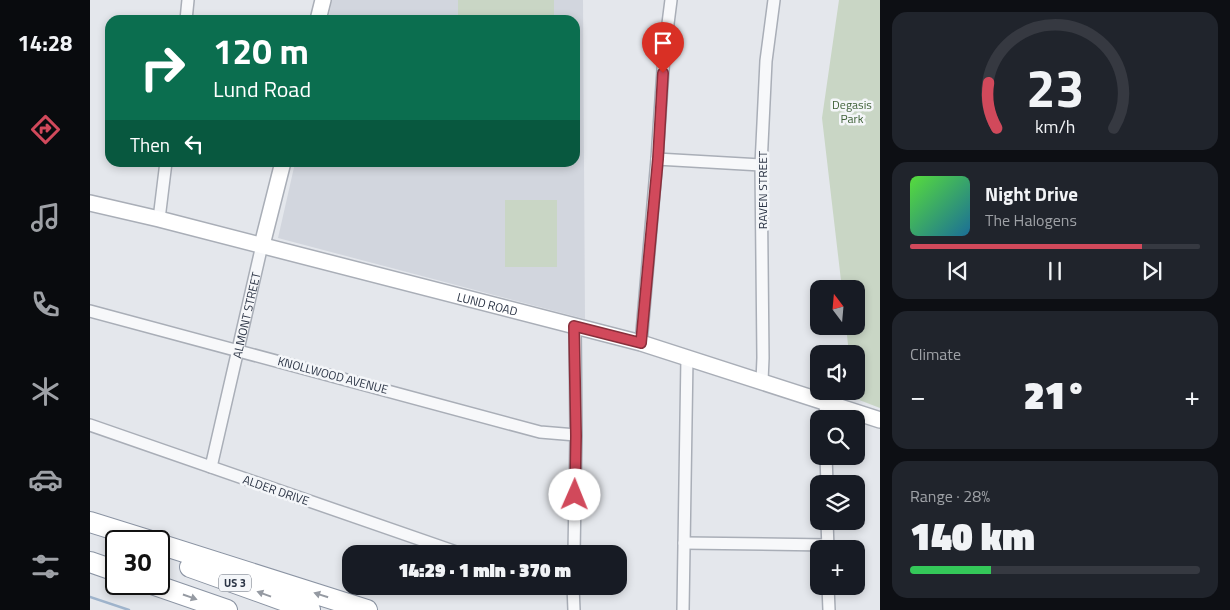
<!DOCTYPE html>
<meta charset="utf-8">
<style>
:root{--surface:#171b24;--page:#20242c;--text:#f1f3f6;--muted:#9ea1a6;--line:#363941;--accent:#d1495b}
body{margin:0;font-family:"Titillium Web",sans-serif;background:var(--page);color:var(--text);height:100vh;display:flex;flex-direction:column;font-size:19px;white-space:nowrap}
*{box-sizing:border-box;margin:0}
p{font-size:16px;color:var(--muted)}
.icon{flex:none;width:28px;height:28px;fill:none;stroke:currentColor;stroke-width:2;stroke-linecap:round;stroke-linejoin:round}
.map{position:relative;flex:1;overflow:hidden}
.details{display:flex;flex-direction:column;gap:12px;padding:12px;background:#0d0f14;width:350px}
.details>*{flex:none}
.banner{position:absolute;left:15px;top:15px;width:475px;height:152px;border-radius:15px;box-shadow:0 2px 8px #0003;background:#0b6e4f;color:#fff;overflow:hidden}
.needle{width:32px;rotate:344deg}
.controls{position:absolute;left:720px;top:280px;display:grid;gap:10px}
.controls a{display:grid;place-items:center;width:55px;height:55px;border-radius:10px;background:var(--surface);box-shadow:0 2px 8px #0003;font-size:25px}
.speed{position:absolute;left:15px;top:530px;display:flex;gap:10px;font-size:25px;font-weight:700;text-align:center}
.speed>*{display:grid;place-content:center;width:65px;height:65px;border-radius:50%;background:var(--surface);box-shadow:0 2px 8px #0003;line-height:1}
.speed .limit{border:2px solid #111;border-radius:8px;background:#fff;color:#111}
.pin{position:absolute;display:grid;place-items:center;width:42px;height:42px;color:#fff;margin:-51px -21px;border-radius:50% 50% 50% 0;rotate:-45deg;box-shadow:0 0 5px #0007}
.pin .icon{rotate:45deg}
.me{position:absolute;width:55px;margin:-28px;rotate:1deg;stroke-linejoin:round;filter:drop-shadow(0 0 4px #0008)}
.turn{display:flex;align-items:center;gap:18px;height:105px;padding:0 25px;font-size:22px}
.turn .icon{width:65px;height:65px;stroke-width:2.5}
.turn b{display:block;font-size:35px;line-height:42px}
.then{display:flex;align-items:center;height:48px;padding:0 25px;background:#0003;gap:10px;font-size:19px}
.big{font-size:38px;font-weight:800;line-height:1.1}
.details .tile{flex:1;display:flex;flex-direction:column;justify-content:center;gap:8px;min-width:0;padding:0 18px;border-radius:15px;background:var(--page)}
.details .dial{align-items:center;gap:0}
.dial svg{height:130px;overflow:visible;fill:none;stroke:var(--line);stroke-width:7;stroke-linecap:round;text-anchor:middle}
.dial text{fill:var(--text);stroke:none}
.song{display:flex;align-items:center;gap:15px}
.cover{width:60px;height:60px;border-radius:8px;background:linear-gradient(135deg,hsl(110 70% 55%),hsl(200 70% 35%))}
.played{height:5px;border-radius:2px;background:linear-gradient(90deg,var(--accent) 80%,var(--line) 80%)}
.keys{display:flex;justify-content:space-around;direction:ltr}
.heat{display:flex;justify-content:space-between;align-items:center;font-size:28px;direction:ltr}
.charge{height:8px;border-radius:4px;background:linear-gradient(90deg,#34c759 28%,var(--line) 0)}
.trip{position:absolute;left:252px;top:545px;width:285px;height:50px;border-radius:15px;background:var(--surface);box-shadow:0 2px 8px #0003;font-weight:800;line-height:50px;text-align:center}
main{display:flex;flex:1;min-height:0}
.tab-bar{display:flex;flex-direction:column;width:90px;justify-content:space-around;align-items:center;background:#090b0e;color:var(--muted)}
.tab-bar .icon{width:35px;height:35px}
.tab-bar .selected{color:var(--accent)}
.tab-bar b{font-size:22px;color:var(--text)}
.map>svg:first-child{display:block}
.built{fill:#d2d6de}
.green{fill:#c9d6c5}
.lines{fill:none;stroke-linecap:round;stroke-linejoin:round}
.stream{stroke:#9fb4cc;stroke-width:2.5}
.street-casing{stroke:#a9aeb7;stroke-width:14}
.secondary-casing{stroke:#a9aeb7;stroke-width:18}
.highway-casing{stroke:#8b94a3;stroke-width:22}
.street{stroke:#f7f8fa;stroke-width:11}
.secondary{stroke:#fff;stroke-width:15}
.highway{stroke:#fff;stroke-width:20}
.oneway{fill:#959aa2}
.route-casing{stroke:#882f3b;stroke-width:12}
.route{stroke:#d1495b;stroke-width:9}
.labels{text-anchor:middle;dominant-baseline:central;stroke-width:5;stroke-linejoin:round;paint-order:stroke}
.shield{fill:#f4f6f9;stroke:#676e7b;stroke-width:1}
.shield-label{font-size:11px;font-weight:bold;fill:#2b3445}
.park-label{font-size:12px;fill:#3f6138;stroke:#f4f6f9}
.street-label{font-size:12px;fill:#2b3445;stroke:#f4f6f9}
</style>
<main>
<nav class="tab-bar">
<b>14:28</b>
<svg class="icon selected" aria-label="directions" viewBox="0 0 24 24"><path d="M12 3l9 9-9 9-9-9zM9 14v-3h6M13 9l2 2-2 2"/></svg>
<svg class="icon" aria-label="music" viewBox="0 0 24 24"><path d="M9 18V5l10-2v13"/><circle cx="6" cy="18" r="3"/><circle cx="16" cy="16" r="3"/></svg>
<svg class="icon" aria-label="phone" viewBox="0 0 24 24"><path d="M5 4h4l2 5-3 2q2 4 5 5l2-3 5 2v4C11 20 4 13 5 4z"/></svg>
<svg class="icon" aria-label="climate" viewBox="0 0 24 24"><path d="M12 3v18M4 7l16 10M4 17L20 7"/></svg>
<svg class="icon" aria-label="car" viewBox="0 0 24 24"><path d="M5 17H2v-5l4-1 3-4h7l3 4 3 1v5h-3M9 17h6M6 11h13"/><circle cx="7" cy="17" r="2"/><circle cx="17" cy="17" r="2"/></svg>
<svg class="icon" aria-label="filters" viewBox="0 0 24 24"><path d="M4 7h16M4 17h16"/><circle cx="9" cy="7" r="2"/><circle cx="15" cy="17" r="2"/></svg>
</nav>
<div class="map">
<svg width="790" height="610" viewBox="0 0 790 610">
<rect width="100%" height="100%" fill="#e4e7ec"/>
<path class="built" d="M242,0h251l2,319 -307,-81 17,-75 280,-1v-142h-247z"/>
<path class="green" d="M368,0h96v20h-96z
M749,0h41v408l-26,-10 -1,-7h3v-37h-7l-3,-28h10v-37h-14l-20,-171z
M415,200h52v67h-52z"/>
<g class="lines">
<path class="stream" d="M0,597l39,13"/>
<defs>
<g id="street">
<path d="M96,20l2,-20"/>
<path d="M567,159l104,6"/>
<path d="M69,219l7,-57"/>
<path d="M0,311l450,121 36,3"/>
<path d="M551,343l16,-184 7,-104 7,-55"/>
<path d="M672,381l1,-23 -2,-193 5,-104 8,-61"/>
<path d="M735,403l1,16"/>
<path d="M0,425l372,129"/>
<path d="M736,456l1,28"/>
<path id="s1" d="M121,467l51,-222"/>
<path d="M737,521l1,28"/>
<path d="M594,543l144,2"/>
<path d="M484,554l2,-119 -1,-109"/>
<path d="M483,586l1,24"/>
<path d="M738,586l1,24"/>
<path d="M593,610l4,-253"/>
</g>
<g id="secondary">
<path d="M228,20l5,-20"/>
<path id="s2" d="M0,203l69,16 482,124 239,77"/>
<path d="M172,245l21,-83"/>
</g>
<path id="highway" d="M0,522l61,19
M69,544l208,66
M0,562l26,9
M100,567l120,43
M62,584l75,26"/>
</defs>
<use href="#street" class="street-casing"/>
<use href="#secondary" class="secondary-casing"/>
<use href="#highway" class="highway-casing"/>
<use href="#street" class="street"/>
<use href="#secondary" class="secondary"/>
<use href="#highway" class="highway"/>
</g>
<defs><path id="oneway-solid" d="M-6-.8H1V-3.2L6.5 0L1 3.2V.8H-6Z" transform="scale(1.25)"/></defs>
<g class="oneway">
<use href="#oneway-solid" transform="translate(174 594) rotate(-160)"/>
<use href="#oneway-solid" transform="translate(231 595) rotate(-162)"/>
<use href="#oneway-solid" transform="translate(100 597) rotate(19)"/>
</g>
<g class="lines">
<defs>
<path id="route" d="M485,495l1,-59 -2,-110 67,17 17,-184 5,-86"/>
</defs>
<use href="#route" class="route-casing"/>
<use href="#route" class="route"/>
</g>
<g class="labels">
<rect class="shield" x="129" y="574.5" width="32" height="17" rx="4"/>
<g class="shield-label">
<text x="145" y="583">US 3</text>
</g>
<g class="park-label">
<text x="762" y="104">Degasis<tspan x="762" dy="14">Park</tspan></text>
</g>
<g class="street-label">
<text transform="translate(672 190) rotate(-90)">RAVEN STREET</text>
<text stroke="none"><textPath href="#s2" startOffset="410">LUND ROAD</textPath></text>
<text stroke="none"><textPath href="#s1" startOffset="156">ALMONT STREET</textPath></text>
<text transform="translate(243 375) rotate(15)">KNOLLWOOD AVENUE</text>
<text transform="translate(186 490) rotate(19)">ALDER DRIVE</text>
</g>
</g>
</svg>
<div class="controls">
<a><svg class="needle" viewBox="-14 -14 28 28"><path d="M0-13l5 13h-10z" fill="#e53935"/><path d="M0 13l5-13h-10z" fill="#9ea1a6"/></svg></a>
<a><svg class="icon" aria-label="sound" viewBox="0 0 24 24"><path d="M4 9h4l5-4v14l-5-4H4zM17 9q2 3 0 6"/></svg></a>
<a><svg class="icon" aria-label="search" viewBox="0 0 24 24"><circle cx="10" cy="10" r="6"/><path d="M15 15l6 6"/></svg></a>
<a><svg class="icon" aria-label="layers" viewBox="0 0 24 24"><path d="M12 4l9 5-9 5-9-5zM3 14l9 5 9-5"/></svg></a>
<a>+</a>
</div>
<div class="speed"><div class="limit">30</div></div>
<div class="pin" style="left:573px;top:73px;background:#d93025"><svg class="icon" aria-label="arrive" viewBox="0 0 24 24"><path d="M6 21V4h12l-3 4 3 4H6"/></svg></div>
<svg class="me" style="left:485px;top:495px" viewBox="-20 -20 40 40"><circle r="19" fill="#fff"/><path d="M0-13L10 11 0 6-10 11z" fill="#d1495b"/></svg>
<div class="trip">14:29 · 1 min · 370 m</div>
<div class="banner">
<div class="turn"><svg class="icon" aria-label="right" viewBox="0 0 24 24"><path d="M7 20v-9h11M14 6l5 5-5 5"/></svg><div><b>120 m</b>Lund Road</div></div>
<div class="then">Then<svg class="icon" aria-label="left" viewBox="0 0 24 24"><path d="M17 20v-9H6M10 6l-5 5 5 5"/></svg></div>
</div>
</div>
<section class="details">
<div class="tile dial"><svg viewBox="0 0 100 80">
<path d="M14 69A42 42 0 1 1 86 69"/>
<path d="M14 69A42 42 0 0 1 9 41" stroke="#d1495b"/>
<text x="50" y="56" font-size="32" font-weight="700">23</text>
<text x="50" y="72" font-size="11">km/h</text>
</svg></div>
<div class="tile">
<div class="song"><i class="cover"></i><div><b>Night Drive</b><p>The Halogens</p></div></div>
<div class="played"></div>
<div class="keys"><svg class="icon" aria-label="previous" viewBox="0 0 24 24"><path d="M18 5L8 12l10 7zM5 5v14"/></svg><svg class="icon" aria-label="pause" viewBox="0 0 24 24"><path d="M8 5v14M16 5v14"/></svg><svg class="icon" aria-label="next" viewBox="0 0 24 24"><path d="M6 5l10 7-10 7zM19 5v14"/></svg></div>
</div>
<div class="tile"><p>Climate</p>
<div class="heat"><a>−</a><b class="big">21°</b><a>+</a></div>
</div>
<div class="tile"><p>Range · 28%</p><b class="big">140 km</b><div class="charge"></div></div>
</section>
</main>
